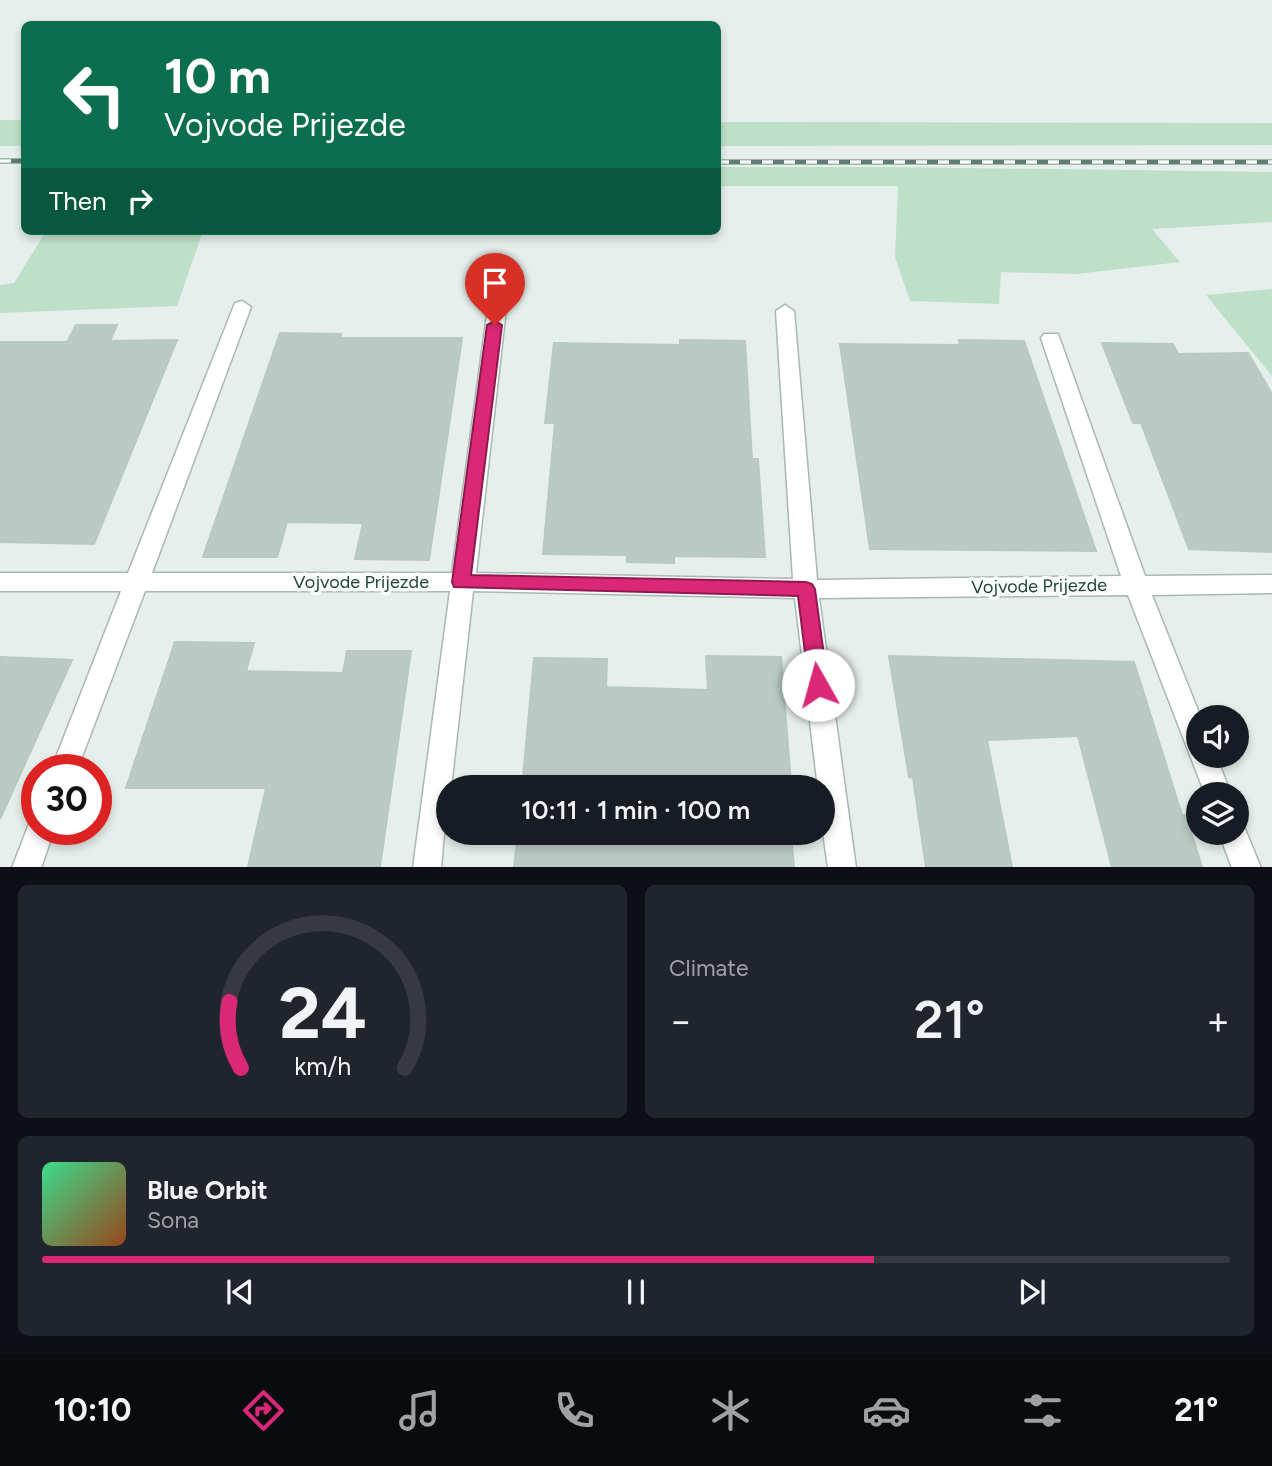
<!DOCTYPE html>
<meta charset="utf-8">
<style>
:root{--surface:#171b24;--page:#20242c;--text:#f1f3f6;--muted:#9ea1a6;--line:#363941;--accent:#db2777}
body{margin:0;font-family:Figtree,sans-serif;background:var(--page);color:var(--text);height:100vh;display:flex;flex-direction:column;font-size:26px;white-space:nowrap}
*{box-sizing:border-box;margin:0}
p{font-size:23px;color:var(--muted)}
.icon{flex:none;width:38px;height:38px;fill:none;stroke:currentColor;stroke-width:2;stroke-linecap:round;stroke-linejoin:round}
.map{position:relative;height:867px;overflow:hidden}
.details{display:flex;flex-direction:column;gap:18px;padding:18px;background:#0d0f14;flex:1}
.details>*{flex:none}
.guide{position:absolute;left:21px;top:21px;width:700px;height:214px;border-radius:10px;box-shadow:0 4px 10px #0003;background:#0b6e4f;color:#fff;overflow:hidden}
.controls{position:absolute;left:1186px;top:705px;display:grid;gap:14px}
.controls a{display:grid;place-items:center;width:63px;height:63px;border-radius:50%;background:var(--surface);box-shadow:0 4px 10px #0003;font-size:35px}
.speed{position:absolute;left:21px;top:754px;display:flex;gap:14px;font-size:35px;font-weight:700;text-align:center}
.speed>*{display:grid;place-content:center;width:91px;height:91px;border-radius:50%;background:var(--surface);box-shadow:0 4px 10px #0003;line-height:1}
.speed .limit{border:10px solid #d22;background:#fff;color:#111}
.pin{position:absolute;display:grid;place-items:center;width:60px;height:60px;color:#fff;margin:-72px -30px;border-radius:50% 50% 50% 0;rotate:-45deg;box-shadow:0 0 7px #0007}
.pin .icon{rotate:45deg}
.me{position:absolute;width:77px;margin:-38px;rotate:353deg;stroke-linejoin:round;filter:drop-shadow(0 0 5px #0008)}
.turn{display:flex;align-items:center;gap:24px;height:147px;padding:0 28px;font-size:32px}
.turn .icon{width:91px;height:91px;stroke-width:2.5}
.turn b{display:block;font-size:49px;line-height:60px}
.then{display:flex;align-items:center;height:66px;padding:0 28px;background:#0003;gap:14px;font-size:26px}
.big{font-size:52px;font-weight:600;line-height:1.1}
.details .card{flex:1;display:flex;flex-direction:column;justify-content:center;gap:10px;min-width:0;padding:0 24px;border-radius:10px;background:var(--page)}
.details .dial{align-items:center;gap:0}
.dial svg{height:182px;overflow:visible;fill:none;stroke:var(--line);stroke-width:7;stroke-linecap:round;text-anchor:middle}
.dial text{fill:var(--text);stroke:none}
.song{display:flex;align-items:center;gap:21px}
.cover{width:84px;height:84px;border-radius:10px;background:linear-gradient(135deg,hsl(150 70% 55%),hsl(20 70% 35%))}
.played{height:7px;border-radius:4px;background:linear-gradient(90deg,var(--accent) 70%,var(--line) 70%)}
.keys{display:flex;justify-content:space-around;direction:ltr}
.heat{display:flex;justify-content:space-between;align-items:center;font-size:38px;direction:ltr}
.details .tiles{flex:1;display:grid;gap:18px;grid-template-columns:1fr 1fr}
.card:last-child{grid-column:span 2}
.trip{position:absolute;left:436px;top:775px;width:399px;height:70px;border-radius:35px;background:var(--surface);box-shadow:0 4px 10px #0003;font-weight:600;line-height:70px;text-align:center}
.tab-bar{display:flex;height:112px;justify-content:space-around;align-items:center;background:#090b0e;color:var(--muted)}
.tab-bar .icon{width:49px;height:49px}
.tab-bar .selected{color:var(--accent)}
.tab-bar b{font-size:32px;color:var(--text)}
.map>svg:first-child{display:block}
.green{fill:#bfe0c8}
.building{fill:#bbcac4;stroke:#b8c9c2;stroke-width:2}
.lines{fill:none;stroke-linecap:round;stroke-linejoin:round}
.street-casing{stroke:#a8b8b2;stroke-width:3}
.street{fill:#fff;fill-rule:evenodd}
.rail-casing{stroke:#5f7d75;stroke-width:5}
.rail{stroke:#f7fbf9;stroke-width:3.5;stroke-dasharray:11;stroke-linecap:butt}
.route{fill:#db2777;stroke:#8e194d;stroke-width:2}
.labels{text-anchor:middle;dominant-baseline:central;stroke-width:7;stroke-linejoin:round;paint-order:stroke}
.street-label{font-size:18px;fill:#24423a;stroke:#f7fbf9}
</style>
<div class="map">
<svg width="1272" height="868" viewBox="0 0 1272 868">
<rect width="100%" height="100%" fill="#e6efeb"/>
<path class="green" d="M0,120h24v26h-24z
M718,122l554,1v22l-554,1z
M718,167h176l378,5v50l-120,7 28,33 -103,12 -76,-2 -2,32 -89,-3 -15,-44 3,-71h-180z
M46,231h157l-26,75 -177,7v-28l14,-2z
M1272,289v87l-66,-81z"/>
<path class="building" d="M76,325h41l-7,16 67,-1 -83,204 -94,-2v-200h67z
M280,333l61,1 -1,4h122l-33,222 -74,-1 8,-36 -76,-1 -10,35h-74z
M680,340l65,1 7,118h6l7,98 -91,-1v7l-47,-1v-7l-84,-1 12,-131h-10l9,-80 126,2z
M959,340l65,1 72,210 -226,-2 -30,-205 120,1z
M1102,343l71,1 5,10 70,-1 24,41v158l-83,-3 -48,-126h-8z
M175,642l79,1 -8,28 97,2 4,-22h64l-31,216h-132l18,-79h-140z
M706,656l75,1 10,127h-4l1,4h-266l12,-130 73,1 -1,28 102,3z
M889,656l245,6 48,153h4l16,52h-90l-34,-131 -91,4 25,127h-86l-13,-89 -4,-1z
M0,657l72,3 -72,159z
M518,833h273l3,34h-280z"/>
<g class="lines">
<defs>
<path id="street" d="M498,294l9,6 -31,273 317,6 -17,-268 9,-6 9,6 23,269 304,-4 -80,-238 3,-4h14l87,242 127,-1v18l-120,2 49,123 -2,38h17l15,38h-26l-77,-199 -309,3 37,270h-28l-6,-43v-37h-4l-23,-190 -322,-7 -22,197h-3l-7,80h-28l37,-277h-305l-68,179h-26l70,-179h-121v-18h128l107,-270 7,-2 9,6 -99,266h300l37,-273z
M37,818v12h17l-13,38h-29l18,-47z
M1237,822l6,2 18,44h-29l-13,-35h18z"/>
</defs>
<use href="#street" class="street-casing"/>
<use href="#street" class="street"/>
<defs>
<path id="rail" d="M0,161h24
M718,162h554"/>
</defs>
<use href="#rail" class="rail-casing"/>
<use href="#rail" class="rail"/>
</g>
<path class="route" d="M495,321l7,4 -31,250 335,7 6,2 3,5 13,96 -3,5 -7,3 -7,-3 -2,-5 -11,-89 -344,-9 -2,-5 35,-257z"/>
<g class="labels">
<g class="street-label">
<text x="361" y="582">Vojvode Prijezde</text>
<text transform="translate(1039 586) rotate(-1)">Vojvode Prijezde</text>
</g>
</g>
</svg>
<div class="controls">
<a><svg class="icon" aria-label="sound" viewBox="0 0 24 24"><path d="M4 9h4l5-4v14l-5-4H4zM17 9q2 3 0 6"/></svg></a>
<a><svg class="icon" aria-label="layers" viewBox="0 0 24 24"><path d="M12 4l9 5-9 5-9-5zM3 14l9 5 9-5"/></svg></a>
</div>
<div class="speed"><div class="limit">30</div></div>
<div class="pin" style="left:495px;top:325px;background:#d93025"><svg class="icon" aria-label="arrive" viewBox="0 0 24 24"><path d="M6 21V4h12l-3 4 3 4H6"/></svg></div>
<svg class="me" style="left:818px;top:685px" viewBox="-20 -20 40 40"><circle r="19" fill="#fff"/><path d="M0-13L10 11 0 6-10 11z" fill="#db2777"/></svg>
<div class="trip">10:11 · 1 min · 100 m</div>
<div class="guide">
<div class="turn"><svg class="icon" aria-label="left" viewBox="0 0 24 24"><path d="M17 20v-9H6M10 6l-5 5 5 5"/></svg><div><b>10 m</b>Vojvode Prijezde</div></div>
<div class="then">Then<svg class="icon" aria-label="right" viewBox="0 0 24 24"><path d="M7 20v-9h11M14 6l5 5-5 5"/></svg></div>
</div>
</div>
<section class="details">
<div class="tiles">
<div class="card dial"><svg viewBox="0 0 100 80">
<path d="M14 69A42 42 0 1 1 86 69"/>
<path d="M14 69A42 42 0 0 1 9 40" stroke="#db2777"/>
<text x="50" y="56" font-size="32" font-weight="700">24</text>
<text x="50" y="72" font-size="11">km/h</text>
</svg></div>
<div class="card"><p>Climate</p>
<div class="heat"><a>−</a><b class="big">21°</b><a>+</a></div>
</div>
<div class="card">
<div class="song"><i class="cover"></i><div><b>Blue Orbit</b><p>Sona</p></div></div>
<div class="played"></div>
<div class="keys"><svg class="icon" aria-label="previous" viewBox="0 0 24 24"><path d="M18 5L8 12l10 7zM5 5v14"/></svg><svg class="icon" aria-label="pause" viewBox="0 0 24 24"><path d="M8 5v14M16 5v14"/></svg><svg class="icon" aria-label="next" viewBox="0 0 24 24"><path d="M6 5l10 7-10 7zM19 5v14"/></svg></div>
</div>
</div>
</section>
<nav class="tab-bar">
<b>10:10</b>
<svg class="icon selected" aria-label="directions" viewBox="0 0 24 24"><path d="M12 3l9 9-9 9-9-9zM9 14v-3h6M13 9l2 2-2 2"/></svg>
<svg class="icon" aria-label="music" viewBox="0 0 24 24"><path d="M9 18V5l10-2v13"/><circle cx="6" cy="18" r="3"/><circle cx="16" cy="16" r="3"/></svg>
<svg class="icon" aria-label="phone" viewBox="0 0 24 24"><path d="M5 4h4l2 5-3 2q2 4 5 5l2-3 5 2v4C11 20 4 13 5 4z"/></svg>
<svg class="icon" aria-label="climate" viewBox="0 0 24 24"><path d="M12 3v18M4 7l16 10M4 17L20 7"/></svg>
<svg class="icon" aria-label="car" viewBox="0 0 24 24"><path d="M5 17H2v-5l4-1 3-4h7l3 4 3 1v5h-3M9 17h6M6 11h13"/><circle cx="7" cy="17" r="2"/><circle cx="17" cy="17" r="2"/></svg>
<svg class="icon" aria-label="filters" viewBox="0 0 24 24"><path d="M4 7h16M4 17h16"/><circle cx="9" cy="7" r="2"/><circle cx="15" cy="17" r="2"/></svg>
<b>21°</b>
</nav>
